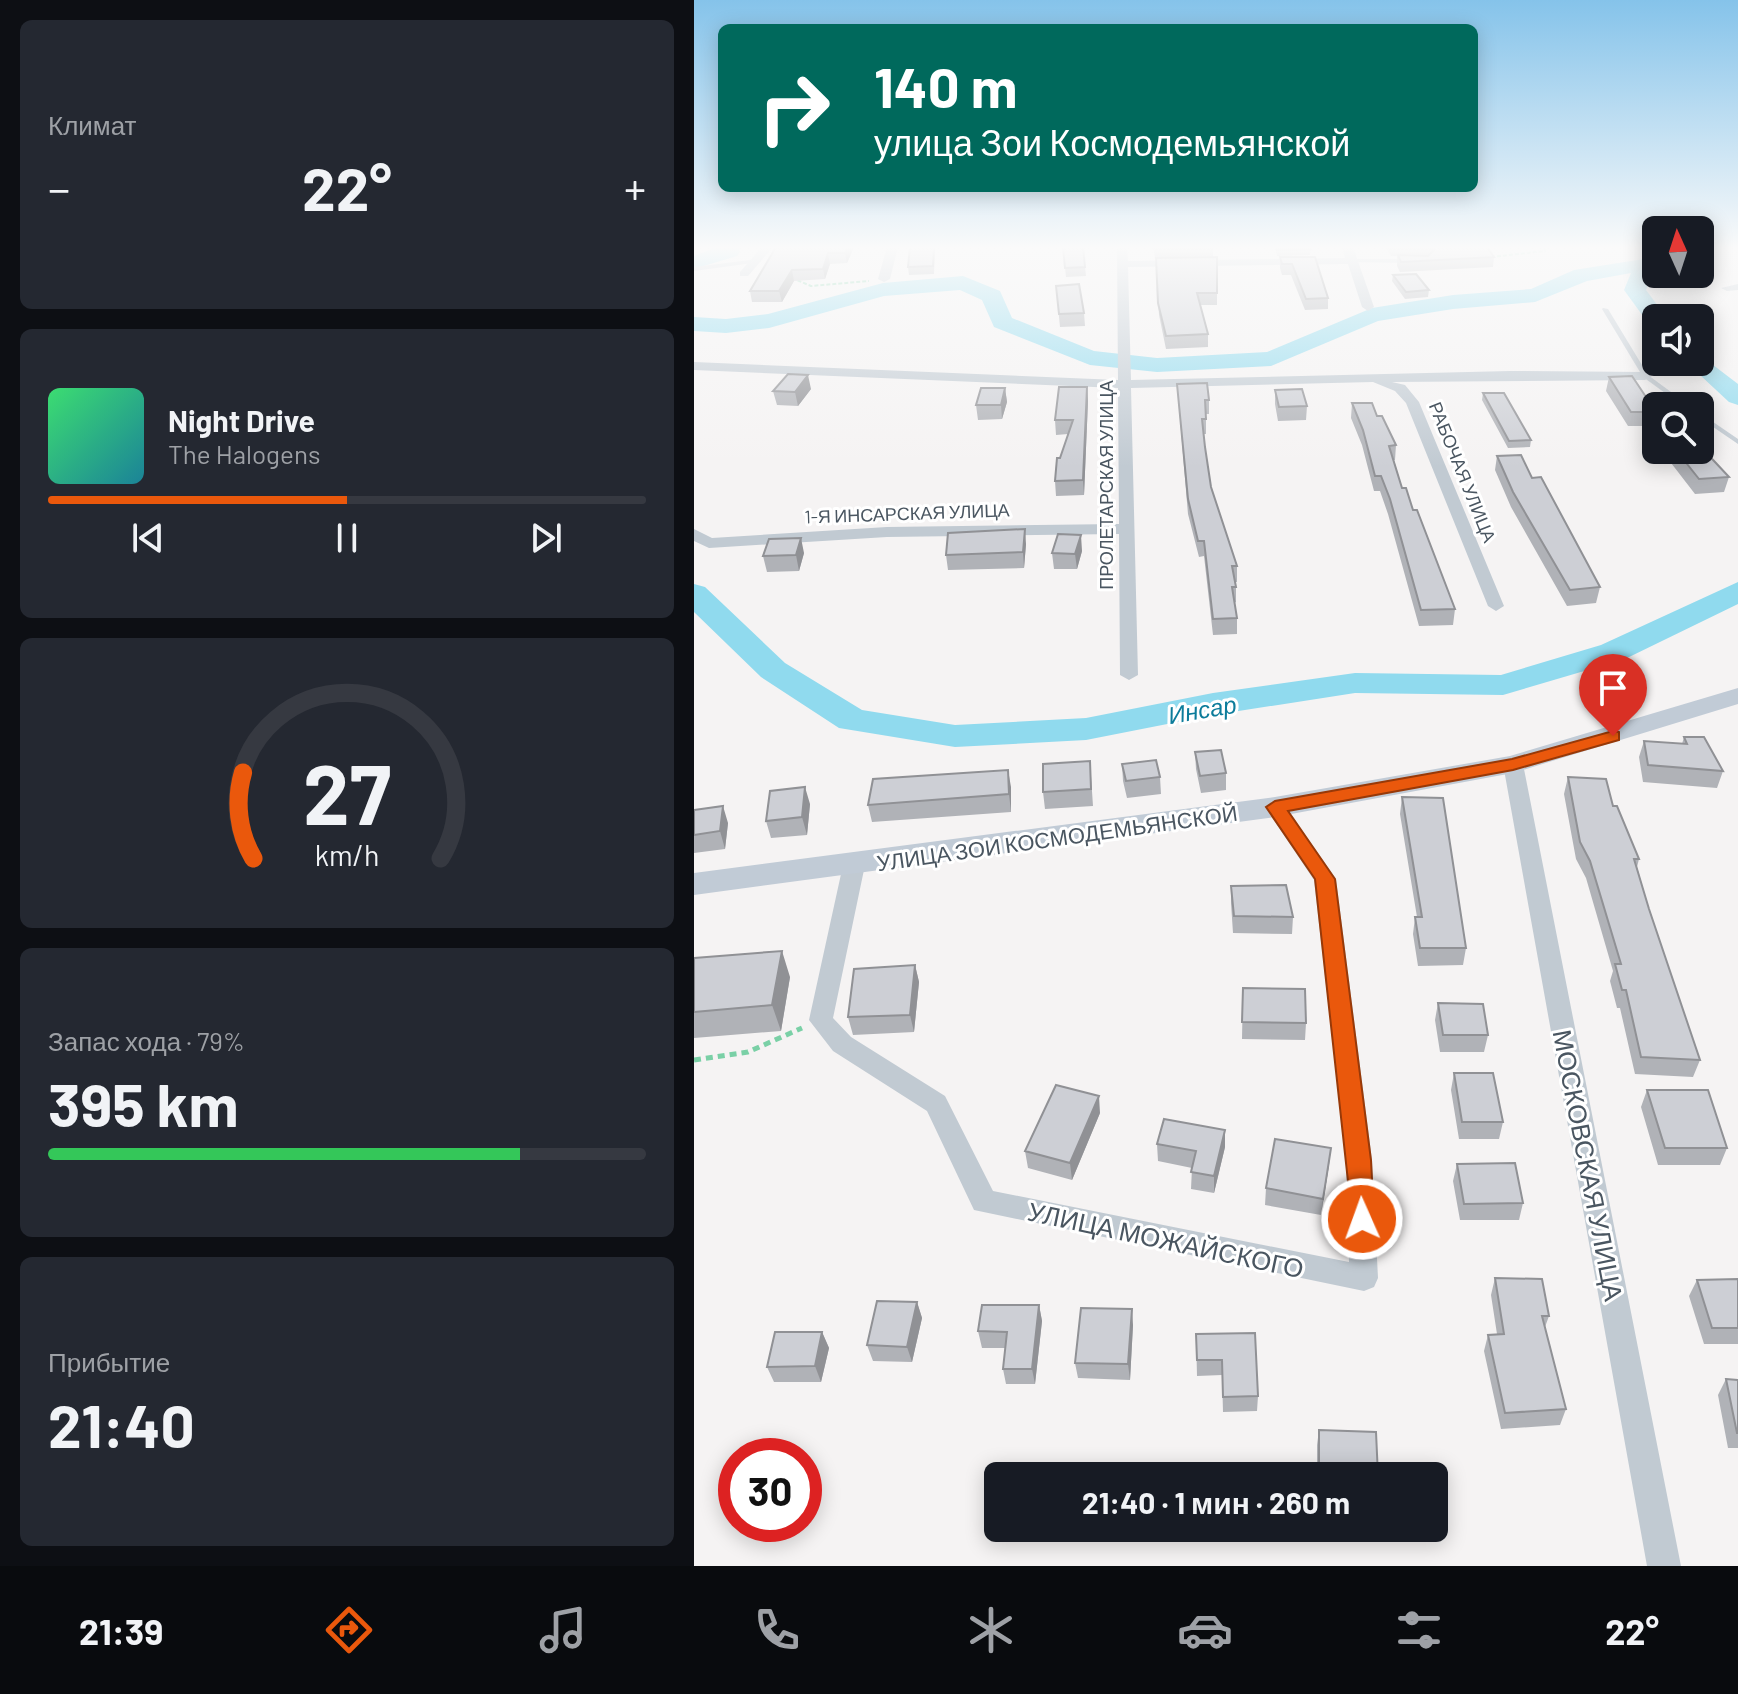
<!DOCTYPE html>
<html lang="ru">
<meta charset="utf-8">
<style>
:root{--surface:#171b24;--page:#242831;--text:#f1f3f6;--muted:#9ea1a6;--line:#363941;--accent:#ea580c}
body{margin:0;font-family:Barlow,sans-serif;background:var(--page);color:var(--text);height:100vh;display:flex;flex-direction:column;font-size:30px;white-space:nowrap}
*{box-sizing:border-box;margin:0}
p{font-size:26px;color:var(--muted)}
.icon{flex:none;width:44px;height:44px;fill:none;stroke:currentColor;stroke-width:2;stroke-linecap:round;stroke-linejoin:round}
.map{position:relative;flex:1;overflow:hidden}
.sheet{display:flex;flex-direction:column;gap:20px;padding:20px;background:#0d0f14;width:694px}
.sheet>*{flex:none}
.guide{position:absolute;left:24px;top:24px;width:760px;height:168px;border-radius:12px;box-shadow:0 4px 20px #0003;background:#00695c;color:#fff;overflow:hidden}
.needle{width:52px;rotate:357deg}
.tools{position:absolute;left:948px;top:216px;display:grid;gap:16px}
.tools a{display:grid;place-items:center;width:72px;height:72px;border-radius:12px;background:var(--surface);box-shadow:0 4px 20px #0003;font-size:40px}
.speed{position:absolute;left:24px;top:1438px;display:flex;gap:16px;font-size:40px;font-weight:700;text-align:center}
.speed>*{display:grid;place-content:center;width:104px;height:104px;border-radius:50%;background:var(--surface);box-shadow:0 4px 20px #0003;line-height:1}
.speed .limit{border:12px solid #d22;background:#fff;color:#111}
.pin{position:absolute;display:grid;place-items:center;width:68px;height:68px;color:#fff;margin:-82px -34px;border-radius:50% 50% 50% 0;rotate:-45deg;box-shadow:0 0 8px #0007}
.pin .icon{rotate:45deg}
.me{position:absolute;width:88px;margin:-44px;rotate:358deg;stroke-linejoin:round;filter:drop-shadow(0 0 6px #0008)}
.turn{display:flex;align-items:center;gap:28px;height:168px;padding:0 24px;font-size:36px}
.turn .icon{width:104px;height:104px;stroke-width:2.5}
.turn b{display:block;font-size:56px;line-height:68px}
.big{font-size:60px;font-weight:700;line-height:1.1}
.sheet .widget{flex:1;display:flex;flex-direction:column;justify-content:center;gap:12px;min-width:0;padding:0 28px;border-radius:12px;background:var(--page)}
.sheet .dial{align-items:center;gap:0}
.dial svg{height:208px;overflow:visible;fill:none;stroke:var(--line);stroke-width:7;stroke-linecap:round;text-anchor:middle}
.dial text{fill:var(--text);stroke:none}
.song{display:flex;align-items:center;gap:24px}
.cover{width:96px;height:96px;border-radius:12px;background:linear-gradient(135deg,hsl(140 70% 55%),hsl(190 70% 35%))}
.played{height:8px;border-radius:4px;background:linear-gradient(90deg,var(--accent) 50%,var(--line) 50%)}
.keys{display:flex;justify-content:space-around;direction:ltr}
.heat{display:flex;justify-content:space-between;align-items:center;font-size:44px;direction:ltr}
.charge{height:12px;border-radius:6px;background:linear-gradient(90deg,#34c759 79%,var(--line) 0)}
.trip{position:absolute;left:290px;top:1462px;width:464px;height:80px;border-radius:12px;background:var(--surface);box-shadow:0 4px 20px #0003;font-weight:700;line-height:80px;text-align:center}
.tabs{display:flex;height:128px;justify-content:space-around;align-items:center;background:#090b0e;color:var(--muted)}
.tabs .icon{width:56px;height:56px}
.tabs .active{color:var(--accent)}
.tabs b{font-size:36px;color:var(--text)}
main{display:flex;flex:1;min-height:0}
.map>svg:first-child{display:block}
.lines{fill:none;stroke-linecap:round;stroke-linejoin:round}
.river{fill:#90daee;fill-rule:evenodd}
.path-far1{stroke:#7ad0a6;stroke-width:2;stroke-dasharray:4 2;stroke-linecap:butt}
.path{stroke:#7ad0a6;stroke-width:5;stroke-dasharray:7 5;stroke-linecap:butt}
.lane{fill:#c1cad2;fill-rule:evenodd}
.street{fill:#c1cad2;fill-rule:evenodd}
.secondary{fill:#c1cbd6;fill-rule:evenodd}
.wall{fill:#b0b2b7}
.shaded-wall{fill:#909195}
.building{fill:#cdcfd5;stroke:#909195;stroke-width:2}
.route{fill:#ea580c;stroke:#983908;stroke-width:2}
.labels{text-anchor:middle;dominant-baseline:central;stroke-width:6;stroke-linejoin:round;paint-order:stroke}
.far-street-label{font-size:18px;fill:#4a5661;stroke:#fff}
.street-label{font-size:22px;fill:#4a5661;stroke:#fff}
.water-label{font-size:24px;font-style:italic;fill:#0c7c9b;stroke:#fff}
.near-street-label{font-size:26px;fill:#4a5661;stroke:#fff}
</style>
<main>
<section class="sheet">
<div class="widget"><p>Климат</p>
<div class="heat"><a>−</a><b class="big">22°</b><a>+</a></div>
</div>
<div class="widget">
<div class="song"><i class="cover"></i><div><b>Night Drive</b><p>The Halogens</p></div></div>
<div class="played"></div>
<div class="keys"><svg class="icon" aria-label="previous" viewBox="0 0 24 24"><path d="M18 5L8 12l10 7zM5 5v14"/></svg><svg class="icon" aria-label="pause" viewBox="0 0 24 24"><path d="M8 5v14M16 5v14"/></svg><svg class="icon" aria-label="next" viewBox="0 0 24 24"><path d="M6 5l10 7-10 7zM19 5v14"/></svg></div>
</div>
<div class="widget dial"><svg viewBox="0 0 100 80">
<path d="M14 69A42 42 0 1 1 86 69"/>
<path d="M14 69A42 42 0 0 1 10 36" stroke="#ea580c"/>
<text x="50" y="56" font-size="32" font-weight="700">27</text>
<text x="50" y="72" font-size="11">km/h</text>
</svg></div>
<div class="widget"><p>Запас хода · 79%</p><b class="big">395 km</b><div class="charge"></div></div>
<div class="widget"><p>Прибытие</p><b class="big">21:40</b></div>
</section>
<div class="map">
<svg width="1044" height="1566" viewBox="0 0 1044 1566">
<rect width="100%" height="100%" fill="#f5f3f3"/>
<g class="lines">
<path class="river" d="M23,247h21l2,5 -3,4 -43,13v-13z
M1006,247h18l-18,9z
M962,257v12l-10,21 21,28h-11v7l-8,-2 -24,-33 7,-17 -44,8 -52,21 -82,7 -75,12 -107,45 -114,6 -67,-7 -96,-38 -12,-27 -22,-10 -76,6 -115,32 -43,5 -32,-2v-14l32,2 42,-5 115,-31 80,-7 37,15 12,27 82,33 63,7 110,-6 105,-44 81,-13 78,-6 43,-19z
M1006,355l38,29v21l-9,-3 -43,-40h14z
M1044,582v22l-113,55 -122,36 -148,-2 -142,22 -127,25 -131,7 -116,-19 -78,-51 -67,-65v-28l11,3 80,76 77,47 93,15 131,-7 127,-25 142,-20 146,2 100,-30z"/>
<path class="path-far1" d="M797,257l54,-6 -1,-4
M98,278l19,8 58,-5"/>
<path class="path" d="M0,1060l54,-8 54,-24"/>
<path class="lane" d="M64,259l3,2 -1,1 -66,9v-4z
M658,259h57l3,2 -3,2 -59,-1 -1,-1z
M909,308l5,1 40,66 42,31h-7l-40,-29 -41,-68z
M1006,413l38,26v5l-38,-26z"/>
<path class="street" d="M68,247h11l-25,29h-8v-4z
M193,247h11l-8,32 -6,3 -6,-3z
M423,247h10l1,14 217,-3 -3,-11h11l21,60 -6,4 -6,-4 -14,-43 -220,3 3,113 379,-9 135,1 7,4 -7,4 -253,2 13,3 14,17 85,204 -8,5 -8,-5 -82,-203 -11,-12 -22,-9 -242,6 7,287 -9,5 -9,-5 -1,-141 -232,3 -178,11 -15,-7v-12l18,9 175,-11 232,-3 -1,-136 -424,-18v-8l424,18z
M1044,284v6l-11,1 -6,-3z
M819,758l10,6 158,802h-34l-144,-802z
M581,800l7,2 54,77 36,281 6,118 -4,9 -10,4 -390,-81 -47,-99 -94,-60 -24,-31 34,-155 3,-5h16l3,5 -32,153 18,19 94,59 48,95 356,71 -3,-102 -32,-280 -49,-73z"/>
<path class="secondary" d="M1044,688v16l-225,69 -238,44 -581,78v-22l581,-76 235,-41z"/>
</g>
<path class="wall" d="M82,247h78l-7,16 -17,1 -5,15 -31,2 -12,21h-30l-2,-11z
M241,247l-1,27 -25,1 -1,-8z
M369,247h20l3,29 -20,1z
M459,247h60v10l-58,1z
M581,247h33l2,2v6l-33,1z
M692,247h101l7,10 -1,10 -93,5 -3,-6v-10h-6z
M523,257v48h-17l8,29v13l-42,2 -7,-34 -3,-57z
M586,257h35l13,41v11l-23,1 -14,-35h-9l-2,-7z
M699,275l36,15 -1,7 -23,2 -13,-18z
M362,286l28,27 1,13 -25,1z
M915,377l47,35 -4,14h-24l-22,-35z
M483,384l32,16v14h-3v20h-2l1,13 6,40 26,79v16h-1v20l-2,1 3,15v16l-24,1 -9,-79 -5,1 -11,-43z
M393,387l1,14 -4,94 -28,1 -1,-15 5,-23 8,-24 -12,1 -1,-15z
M311,388l2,14 -5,17 -24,1 -2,-15z
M117,389l-13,17 -21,-1 -4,-14z
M581,390l32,16 -1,14 -28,1 -3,-17z
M789,393l48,47 -1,7 -22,1 -26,-48z
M658,403l25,13 19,29 -1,15h-1l8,28 53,121 -2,16 -34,1 -31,-112 -8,-23h-6l-12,-46 -11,-27z
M976,450h30l29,27 -5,15 -29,2 -27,-35z
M803,456l35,22 68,109 -4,16 -29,3 -56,-99 -16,-37z
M332,544l-2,24 -76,2 -2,-15z
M388,551l-5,18h-23l-2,-16z
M110,553l-5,18 -32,1 -4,-16z
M990,737l39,34 -6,17 -74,-6 -4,-25 5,-16 38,3z
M501,752l31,21v17l-25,3 -5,-24z
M396,761l3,45 -48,3 -2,-17z
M428,764l38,13 1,17 -34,4 -4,-17z
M874,777l45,29 26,53 -2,8 12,42 51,151 -7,17 -58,-3 -15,-66h-3l-7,-27 3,-10 -27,-93 -10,-19 -12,-65z
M317,787v25l-139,10 -4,-17z
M708,797l64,151 -3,17 -45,1 -5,-32 2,-17h2l-17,-103z
M116,804l-3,31 -36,3 -5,-17z
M0,810l34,13 -3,26 -31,4z
M537,886l62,31 -1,17 -59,-1 -2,-30z
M0,958l96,19 -9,54 -87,7z
M221,965l4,17 -5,50 -61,3 -5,-18z
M549,988l63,35 -1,17 -63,-1z
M744,1003l50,32 -4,17h-44l-5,-32z
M760,1073l49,49 -4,17h-40l-8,-49z
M953,1090l80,58 -7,17h-62l-17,-58z
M406,1113l-28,67 -44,-12 -3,-17z
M463,1144l68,3 -11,46 -23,-4 1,-21 -34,-7z
M763,1164l66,39 -4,17h-59l-7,-39z
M635,1165l-8,50 -56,-10 1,-17z
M801,1278l54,38 -4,11 21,82 -6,16 -59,4 -17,-78 4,-16 9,-1 -6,-39z
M1044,1279v65h-34l-15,-48 8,-16z
M223,1302l5,16 -10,44 -39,-1 -6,-16z
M345,1305l3,16 -7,63h-29l-3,-15 2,-21h-23l-4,-17z
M439,1325l-3,55 -52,-2 -3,-15z
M128,1332l7,16 -8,34h-47l-7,-15z
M502,1334l62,62 -1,15 -34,1 -1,-37 -25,1z
M1032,1379l12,1v68h-10l-10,-53z
M625,1430l59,46h-61v-31z"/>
<path class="shaded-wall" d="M154,247h6l-7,16 -2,-10z
M134,253l2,11 -5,15 -2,-10z
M98,270l2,11 -12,21 -3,-11z
M114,375l3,14 -13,17 -3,-14z
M393,387l1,14 -4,94 -1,-15z
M311,388l2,14 -5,17 -1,-14z
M331,529l1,15 -2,24 -1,-16z
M387,535l1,16 -5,18 -2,-15z
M107,538l3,15 -5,18 -3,-16z
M314,770l3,17v25l-2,-18z
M111,787l5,17 -3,31 -5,-18z
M29,806l5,17 -3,26 -5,-18z
M88,951l8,26 -9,54 -9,-26z
M221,965l4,17 -5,50 -4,-17z
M405,1096l1,17 -28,67 -2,-17z
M531,1130v17l-11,46v-17z
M637,1148l-2,17 -8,50 2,-16z
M223,1302l5,16 -10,44 -5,-15z
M345,1305l3,16 -7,63 -3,-15z
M438,1309l1,16 -3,55 -2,-16z
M128,1332l7,16 -8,34 -6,-16z"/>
<path class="building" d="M82,247h72l-3,6h-17l-5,16 -31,1 -13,21h-29z
M216,247h24l-1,19 -25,1z
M369,247h20l2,20 -20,1z
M583,247h31l2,2 -33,1z
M736,247h57l7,10 -93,5 -3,-7 30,1 6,-6z
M523,257v36h-20l11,41 -42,2 -8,-33 -2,-45z
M586,257h35l13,41 -22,1 -14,-35h-10z
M722,274l13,16 -23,2 -13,-17z
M385,284l5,29 -25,1 -3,-28z
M94,374l20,1 -13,17 -22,-1z
M938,376l24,36h-25l-22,-35z
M513,383l2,17h-4l1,19h-4l3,28 6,40 26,79h-5l4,21h-4l5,31 -24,1 -9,-78h-6l-10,-42 -11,-115z
M365,387h28l-4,93 -28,1 2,-23h3l13,-38h-18z
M287,388h24l-4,17h-25z
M608,389l5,17 -28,1 -4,-17z
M789,393h21l27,47 -22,1z
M658,403h20l5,13h5l14,29 -7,1 13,42h4l7,22h4l38,99 -34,1 -31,-111 -9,-23h-6l-12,-46z
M1006,446l29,31 -30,2 -23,-29h24z
M827,455l11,23 9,-1 59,110 -30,3 -57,-98 -16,-36z
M331,529l-2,23 -77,3 2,-22z
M364,534l23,1 -6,19 -23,-1z
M107,538l-5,17 -33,1 6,-17z
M990,737h20l19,34 -75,-6 -4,-24 43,3z
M527,750l5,23 -26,3 -5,-24z
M462,760l4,17 -34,4 -4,-17z
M396,761l1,28 -48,3v-28z
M314,770l1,24 -141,11 5,-26z
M874,777l38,2 7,27h4l22,53h-5l15,50 51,151 -59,-3 -15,-67h-4l-7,-26h6l-31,-103 -10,-19z
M111,787l-3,30 -36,4 4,-30z
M708,797l41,1 23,150h-46l-5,-31h7z
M29,806l-3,25 -26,4v-25z
M592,885l7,32 -59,-1 -3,-30z
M88,951l-10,54 -78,7v-54z
M221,965l-5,50 -62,2 6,-48z
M549,988l62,1 1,34 -64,-1z
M744,1003l45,1 5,31h-45z
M760,1073h39l10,49h-41z
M362,1085l43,11 -29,67 -45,-12z
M953,1090h61l19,58h-62z
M470,1119l61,11 -11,46 -23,-4 5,-21 -39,-7z
M581,1139l56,9 -8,51 -57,-11z
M821,1163l8,40 -59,1 -7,-40z
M801,1278l47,1 7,37h-7l24,93 -61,4 -17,-78 16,-1z
M1044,1279v49h-26l-15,-48z
M183,1301l40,1 -10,45 -40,-2z
M288,1305h57l-7,64h-29l4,-37 -29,-1z
M387,1308l51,1 -4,55 -53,-1z
M81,1332h47l-7,34 -48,1z
M561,1333l3,63 -35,1 -1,-37h-25l-1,-26z
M1032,1379l12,1v53h-1z
M625,1430l57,2 2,44h-59z"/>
<linearGradient id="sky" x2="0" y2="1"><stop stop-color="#85c3ea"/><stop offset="0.53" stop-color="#fafafa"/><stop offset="1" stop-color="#fafafa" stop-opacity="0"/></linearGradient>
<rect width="1044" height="467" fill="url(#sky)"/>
<path class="route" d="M919,731l6,1v8l-106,30 -225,41 47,68 36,281 3,59 -4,8 -8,3 -9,-3 -38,-348 -49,-72 9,-6 237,-42z"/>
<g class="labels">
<g class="far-street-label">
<text transform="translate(769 472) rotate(68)">РАБОЧАЯ УЛИЦА</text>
<text transform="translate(412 485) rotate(-90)">ПРОЛЕТАРСКАЯ УЛИЦА</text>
<text transform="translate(213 513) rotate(-2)">1-Я ИНСАРСКАЯ УЛИЦА</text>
</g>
<g class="street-label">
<text transform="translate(363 837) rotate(-8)">УЛИЦА ЗОИ КОСМОДЕМЬЯНСКОЙ</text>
</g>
<g class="water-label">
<text transform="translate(508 709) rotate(-10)">Инсар</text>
</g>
<g class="near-street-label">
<text transform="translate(895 1165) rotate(79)">МОСКОВСКАЯ УЛИЦА</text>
<text transform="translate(472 1239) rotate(12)">УЛИЦА МОЖАЙСКОГО</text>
</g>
</g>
</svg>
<div class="tools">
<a><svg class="needle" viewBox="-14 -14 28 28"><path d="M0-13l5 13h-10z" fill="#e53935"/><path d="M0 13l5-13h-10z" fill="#9ea1a6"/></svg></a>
<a><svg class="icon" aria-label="sound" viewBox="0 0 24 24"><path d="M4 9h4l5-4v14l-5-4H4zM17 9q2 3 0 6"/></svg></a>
<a><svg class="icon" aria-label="search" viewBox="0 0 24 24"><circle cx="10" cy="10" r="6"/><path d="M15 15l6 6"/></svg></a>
</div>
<div class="speed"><div class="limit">30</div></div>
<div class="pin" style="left:919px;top:736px;background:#d93025"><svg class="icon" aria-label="arrive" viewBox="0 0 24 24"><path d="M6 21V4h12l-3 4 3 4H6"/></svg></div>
<svg class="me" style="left:668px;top:1219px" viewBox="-20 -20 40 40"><circle r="17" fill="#ea580c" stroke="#fff" stroke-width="3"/><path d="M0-11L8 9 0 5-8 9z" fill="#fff"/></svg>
<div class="trip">21:40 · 1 мин · 260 m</div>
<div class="guide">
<div class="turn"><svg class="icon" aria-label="right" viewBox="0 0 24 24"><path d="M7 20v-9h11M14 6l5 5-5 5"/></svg><div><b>140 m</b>улица Зои Космодемьянской</div></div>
</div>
</div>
</main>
<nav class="tabs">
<b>21:39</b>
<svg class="icon active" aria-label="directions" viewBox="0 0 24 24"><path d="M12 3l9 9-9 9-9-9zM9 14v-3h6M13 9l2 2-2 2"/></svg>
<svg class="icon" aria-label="music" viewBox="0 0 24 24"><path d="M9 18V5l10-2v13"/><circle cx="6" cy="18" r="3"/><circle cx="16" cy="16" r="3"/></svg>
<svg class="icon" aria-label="phone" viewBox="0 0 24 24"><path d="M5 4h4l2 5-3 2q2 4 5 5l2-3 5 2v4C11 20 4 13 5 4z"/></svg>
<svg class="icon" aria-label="climate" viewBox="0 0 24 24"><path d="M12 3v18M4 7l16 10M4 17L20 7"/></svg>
<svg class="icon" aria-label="car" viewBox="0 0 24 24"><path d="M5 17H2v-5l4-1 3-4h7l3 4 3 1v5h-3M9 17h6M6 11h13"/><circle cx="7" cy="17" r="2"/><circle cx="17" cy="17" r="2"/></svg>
<svg class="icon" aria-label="filters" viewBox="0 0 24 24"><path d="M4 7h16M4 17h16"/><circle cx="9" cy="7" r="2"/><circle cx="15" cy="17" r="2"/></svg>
<b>22°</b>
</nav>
